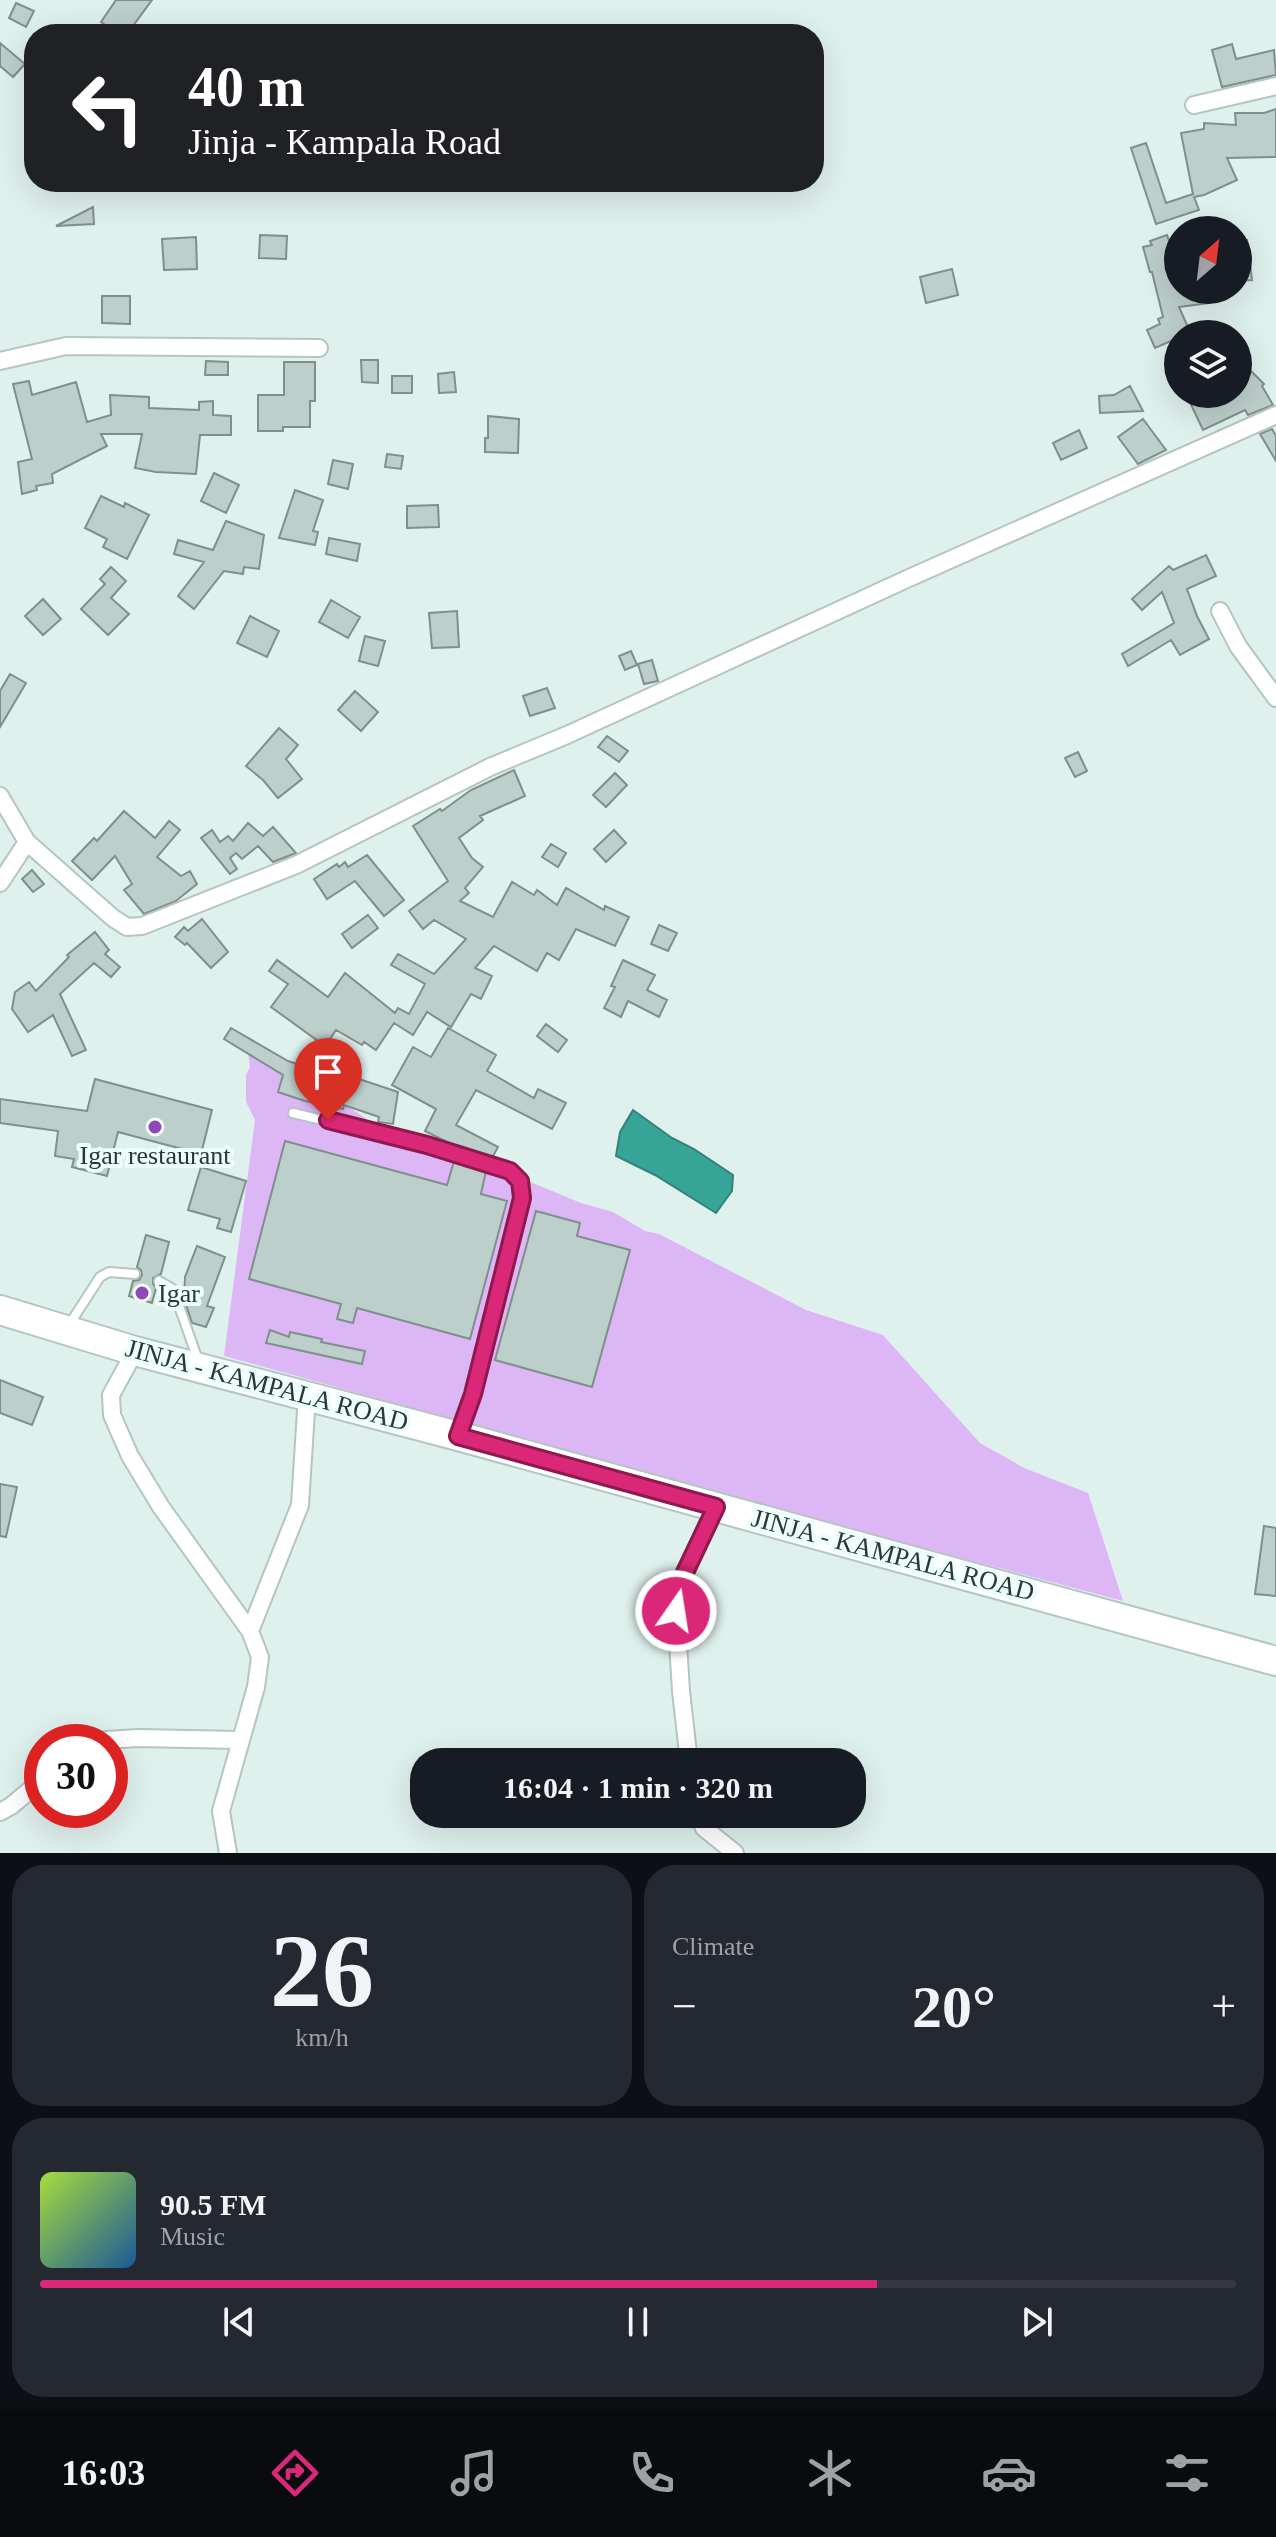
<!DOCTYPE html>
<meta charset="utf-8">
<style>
:root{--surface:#171b24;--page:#242831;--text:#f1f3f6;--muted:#9ea1a6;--line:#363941;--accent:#db2777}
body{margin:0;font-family:Georgia,serif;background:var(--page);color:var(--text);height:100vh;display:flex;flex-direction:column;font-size:30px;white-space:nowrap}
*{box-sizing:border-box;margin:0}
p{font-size:26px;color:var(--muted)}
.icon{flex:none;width:44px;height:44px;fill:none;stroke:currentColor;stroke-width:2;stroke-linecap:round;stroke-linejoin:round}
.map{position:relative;height:1853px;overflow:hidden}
.sheet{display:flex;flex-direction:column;gap:12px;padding:12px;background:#0d0f14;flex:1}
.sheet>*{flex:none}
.top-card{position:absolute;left:24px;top:24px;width:800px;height:168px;border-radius:32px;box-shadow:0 8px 32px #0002;background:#202124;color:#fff;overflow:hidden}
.needle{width:52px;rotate:28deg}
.buttons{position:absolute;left:1164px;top:216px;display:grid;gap:16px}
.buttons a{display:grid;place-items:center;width:88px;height:88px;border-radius:50%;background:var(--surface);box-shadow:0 8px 32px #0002;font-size:40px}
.speed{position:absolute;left:24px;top:1724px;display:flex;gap:16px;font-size:40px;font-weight:700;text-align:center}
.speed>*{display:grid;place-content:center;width:104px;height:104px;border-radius:50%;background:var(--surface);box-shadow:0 8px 32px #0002;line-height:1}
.speed .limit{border:12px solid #d22;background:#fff;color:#111}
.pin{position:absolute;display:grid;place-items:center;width:68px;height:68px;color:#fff;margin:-82px -34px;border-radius:50% 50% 50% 0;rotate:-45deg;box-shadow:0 0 8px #0007}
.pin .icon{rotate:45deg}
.me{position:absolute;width:88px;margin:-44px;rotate:13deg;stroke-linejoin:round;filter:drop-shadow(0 0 6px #0008)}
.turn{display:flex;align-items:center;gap:28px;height:168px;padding:0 32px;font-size:36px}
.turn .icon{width:104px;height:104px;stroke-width:2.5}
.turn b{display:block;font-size:56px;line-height:68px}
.big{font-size:60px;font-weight:800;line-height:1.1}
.sheet .widget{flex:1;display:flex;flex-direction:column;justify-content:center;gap:12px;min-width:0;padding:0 28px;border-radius:32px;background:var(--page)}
.sheet .dial{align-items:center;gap:0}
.dial b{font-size:104px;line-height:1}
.song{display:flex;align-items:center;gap:24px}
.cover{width:96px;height:96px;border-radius:12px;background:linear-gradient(135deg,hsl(80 70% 55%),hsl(210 70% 35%))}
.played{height:8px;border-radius:4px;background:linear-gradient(90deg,var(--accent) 70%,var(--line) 70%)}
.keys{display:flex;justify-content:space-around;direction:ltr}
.heat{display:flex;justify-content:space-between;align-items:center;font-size:44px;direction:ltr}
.sheet .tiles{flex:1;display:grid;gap:12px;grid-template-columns:1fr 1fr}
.widget:last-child{grid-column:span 2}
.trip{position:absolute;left:410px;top:1748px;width:456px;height:80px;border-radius:32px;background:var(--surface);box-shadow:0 8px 32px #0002;font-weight:800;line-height:80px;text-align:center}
.tab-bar{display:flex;height:128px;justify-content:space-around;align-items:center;background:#090b0e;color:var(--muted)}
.tab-bar .icon{width:56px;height:56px}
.tab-bar .selected{color:var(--accent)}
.tab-bar b{font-size:36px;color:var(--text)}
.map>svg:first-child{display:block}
.green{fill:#ddb6f6}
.water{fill:#36a496;stroke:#348379;stroke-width:2}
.building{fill:#bdcfcb;stroke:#7f8f8c;stroke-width:2}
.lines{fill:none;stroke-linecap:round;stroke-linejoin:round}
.service-casing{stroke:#b4c5c2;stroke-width:12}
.minor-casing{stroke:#b4c5c2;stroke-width:20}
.trunk-casing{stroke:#b4c5c2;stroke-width:32}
.service{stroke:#fff;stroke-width:8}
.minor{stroke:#fff;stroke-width:16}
.trunk{stroke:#fff;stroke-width:28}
.route-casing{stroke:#8e194d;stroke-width:20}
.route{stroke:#db2777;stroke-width:14}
.poi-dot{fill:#9147b9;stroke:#ecfefb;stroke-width:3}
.labels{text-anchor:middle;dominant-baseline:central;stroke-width:8;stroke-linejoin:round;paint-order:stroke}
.poi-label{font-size:26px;fill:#2f3635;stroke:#ecfefb}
.street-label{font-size:26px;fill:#2f3635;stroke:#ecfefb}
</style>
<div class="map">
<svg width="1276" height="1853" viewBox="0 0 1276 1853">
<rect width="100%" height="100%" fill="#dff1ed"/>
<path class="green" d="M246,1038l122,82 71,24 142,59 32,9 32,19 14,3 147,76 77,25 97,108 44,25 64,25 35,108 -342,-91 -557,-154 31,-236 -9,-18v-27l4,-8z"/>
<path class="water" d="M633,1110l39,28 22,11 39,26 -1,16 -16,22 -61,-38 -39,-19 4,-24z"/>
<path class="building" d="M116,0h36l-25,34h-9l-17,-12z
M16,3l18,8 -8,16 -17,-9z
M0,43l25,21 -12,13 -13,-11z
M1232,44l4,15 38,-9 2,25 -54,12 -10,-37z
M1276,109v48l-49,1 10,22 -33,15 -10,2 5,13 -43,14 -25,-76 15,-5 20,60 27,-9 -12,-61 23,-4v-6l32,2 -1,-12h29z
M93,207l1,17 -38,2z
M260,235l27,1 -1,23 -27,-1z
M1167,235l11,31v24h30l2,13 -31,4 12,27h-13v4l-23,10 -8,-18 13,-6 -2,-5 5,-2 -11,-45h-2l-7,-25 9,-2 -2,-4z
M196,237l1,32 -33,1 -2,-31z
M1238,240h9l5,40 -14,1z
M952,269l6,26 -32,8 -6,-26z
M102,296h28v28l-28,-1z
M361,360h17v23l-16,-1z
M206,361l22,1v13h-23z
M284,362h31v39h-5v26h-27v4h-25v-36h26z
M1251,371l13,13 -2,2 11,19 -25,10 -3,-5 -42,20 -17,-36h52v-11z
M454,372l2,20 -17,1 -1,-19z
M392,376h20v17h-20z
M29,381l3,14 44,-13 11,40 24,-7 -1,-20 39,2v11l50,2v-8l14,-1v14l18,1v19h-31l-4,39 -40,-2 -21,-4 7,-34h-41l6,12 -55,28 1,9 -17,3 1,4 -15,4 -4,-32 14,-3 -19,-75z
M1130,386l13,25 -43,2 -1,-17 15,-1z
M488,416l31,3 -1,34 -33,-1v-14h3z
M1143,419l23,31 -28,14 -20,-27z
M1272,429l4,7v25l-16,-27z
M1079,430l8,18 -26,12 -8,-17z
M387,454l16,2 -2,13 -16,-2z
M333,460l20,4 -5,25 -20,-5z
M214,473l25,12 -13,28 -25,-12z
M295,490l28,10 -10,31 5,1 -3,13 -36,-7z
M101,496l23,11 1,-4 24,12 -22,44 -24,-12 4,-8 -22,-11z
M438,505l1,22 -32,1v-22z
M226,521l38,14 -5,34 -15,-2 -1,7 -19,-3 -30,38 -16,-13 26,-34 -30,-8 4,-14 35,10z
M329,538l31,6 -3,17 -31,-7z
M1206,555l10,21 -29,13 10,27 12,23 -29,16 -9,-15 -43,26 -6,-12 52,-31 -12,-31 -20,18 -10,-11 37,-33 4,4z
M111,567l15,14 -15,17 18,16 -21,21 -27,-26 24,-25 -5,-5z
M43,599l18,20 -18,16 -18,-19z
M331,600l29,17 -12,21 -29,-16z
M457,611l2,36 -27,1 -3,-35z
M250,616l29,15 -12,26 -30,-14z
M365,636l20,5 -7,25 -19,-5z
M631,651l6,14 -12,5 -6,-14z
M652,660l6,21 -14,3 -6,-20z
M10,674l16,9 -26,44v-36z
M547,688l8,20 -25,8 -7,-20z
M355,691l23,21 -17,19 -23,-21z
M279,728l19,17 -12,14 16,20 -24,19 -15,-18 -17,-14z
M607,736l21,15 -9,11 -21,-15z
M1078,752l9,19 -12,6 -10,-19z
M514,770l11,26 -45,20 3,4 -24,18 13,20 11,9 -18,21 4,5 -9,8 33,16 19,-35 22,13 3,-5 20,15 9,-17 38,22 1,-4 24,11 -14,29 -39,-17 -17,31 -12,-7 -10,18 -43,-25 -19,22 17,8 -11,23 -10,-5 -20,33 -24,-15 -14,23 -19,-12 -18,27 -12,-8 -2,3 -26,-15 -11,16 -54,-39 17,-23 -19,-13 8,-11 51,37 17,-24 50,40 3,-5 11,6 16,-30 -34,-19 7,-11 36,20 32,-35 -32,-19 -11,9 -14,-18 39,-30 -35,-55 27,-17 2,2 29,-21z
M615,773l12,12 -21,22 -13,-12z
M124,811l31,27 14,-17 11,9 -23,27 24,19 9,-5 7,13 -21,17 -32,13 -20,-24 8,-6 -17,-28 -23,24 -20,-19 22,-23 3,3z
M248,823l15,13 10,-9 23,26 -23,9 -15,-16 -16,13 -6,-6 -6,5 7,11 -7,5 -29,-36 11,-8 8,12 8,-6 5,5z
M614,830l12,13 -20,19 -12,-13z
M551,844l15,9 -8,14 -16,-10z
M367,855l37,45 -20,16 -29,-35 -28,18 -13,-20 23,-15 2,3 6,-5 3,5z
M32,870l12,14 -11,8 -11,-13z
M368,915l10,13 -26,20 -10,-14z
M202,919l26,33 -17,16 -24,-25 -2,2 -10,-8 9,-10 4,4z
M659,925l18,8 -9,18 -17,-7z
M95,932l14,18 -4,4 15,13 -9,10 -17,-14 -34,31 26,56 -14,6 -19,-41 -25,17 -16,-23 3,-17 14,-10 7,9 33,-34 -2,-2z
M623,960l32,15 -8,15 20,10 -8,17 -31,-16 -7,16 -17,-9 11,-21 -4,-1z
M546,1024l21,16 -9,12 -21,-16z
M231,1028l57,33 31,10 40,8 39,13 -5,32 -15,-2 1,-5 -35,-12 -1,4 -38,-8 -27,-9 5,-17 -59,-36z
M448,1028l48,27 -9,16 47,27 4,-9 28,14 -14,26 -76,-39 -20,35 42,22 -6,11 -35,-11 -32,-16 11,-22 -44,-24 21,-38 18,10z
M95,1079l117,31 -11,44 -83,-22 -11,44 -35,-9 2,-8 -19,-3 3,-25 -58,-8v-24l87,12z
M285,1141l162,44 7,-24 32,10 -5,23 26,7 -37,138 -113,-31 -4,15 -16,-4 4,-15 -92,-25z
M201,1167l45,14 -15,51 -14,-4 3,-9 -32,-9z
M536,1211l44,12 -3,13 53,14 -38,137 -97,-27z
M146,1235l23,7 -8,32 -8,4v6l3,4 -4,15 -23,-7 4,-15 6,-1 3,-5 -1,-5 -4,-3z
M197,1246l28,11 -18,49 7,2 -8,19 -14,-4 -8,-24 1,-22z
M270,1330l19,7 1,-5 32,7 -1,3 44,9 -3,13 -96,-21z
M0,1380l43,17 -11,28 -32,-12z
M0,1484l17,3 -11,50 -6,-1z
M1264,1526l12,2v68l-21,-2z"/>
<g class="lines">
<defs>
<path id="service" d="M293,1113l134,32 83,26 10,10 2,17 -49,196 -14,39
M159,1281l14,8 25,71
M69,1325l31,-48 9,-5 26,2"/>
<path id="minor" d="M1194,105l82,-19
M0,361l66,-15 253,2
M1220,611l18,35 38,52
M0,796l27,46 -27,41
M27,842l86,76 14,9 15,-1 154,-61 194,-98 77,-32 342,-157 367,-163
M135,1351l-24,44 1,20 18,41 31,51 89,124 10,26 -4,30 -35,124 7,42
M250,1631l50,-126 7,-110
M74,1742l64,-4 101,2
M689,1762l-8,-71 -5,-80 3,-26 37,-78
M0,1812l11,-6 31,-26
M698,1814l6,14 31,25"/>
<path id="trunk" d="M0,1310l135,41 323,85 818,225"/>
</defs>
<use href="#service" class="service-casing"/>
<use href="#minor" class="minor-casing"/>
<use href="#trunk" class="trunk-casing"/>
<use href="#service" class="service"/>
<use href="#minor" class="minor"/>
<use href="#trunk" class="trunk"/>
</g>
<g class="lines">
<defs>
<path id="route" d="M328,1120l99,25 83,26 10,10 2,17 -49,196 -15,42 258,71 -37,78 -3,26"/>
</defs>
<use href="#route" class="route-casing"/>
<use href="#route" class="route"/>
</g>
<g class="poi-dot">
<circle cx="155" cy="1127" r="8"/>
<circle cx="142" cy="1293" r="8"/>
</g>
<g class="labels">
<g class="poi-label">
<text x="155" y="1155">Igar restaurant</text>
<text x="158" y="1293" text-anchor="start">Igar</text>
</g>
<g class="street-label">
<text transform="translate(267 1385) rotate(15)">JINJA - KAMPALA ROAD</text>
<text transform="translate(893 1555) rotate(15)">JINJA - KAMPALA ROAD</text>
</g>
</g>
</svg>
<div class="buttons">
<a><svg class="needle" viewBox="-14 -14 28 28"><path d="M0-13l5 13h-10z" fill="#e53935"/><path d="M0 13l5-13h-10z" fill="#9ea1a6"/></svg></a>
<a><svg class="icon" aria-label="layers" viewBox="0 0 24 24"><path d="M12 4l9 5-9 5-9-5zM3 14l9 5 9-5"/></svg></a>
</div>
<div class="speed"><div class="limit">30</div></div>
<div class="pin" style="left:328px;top:1120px;background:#d93025"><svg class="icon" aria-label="arrive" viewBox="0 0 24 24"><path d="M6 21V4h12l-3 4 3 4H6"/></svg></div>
<svg class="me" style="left:676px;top:1611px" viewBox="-20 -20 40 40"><circle r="17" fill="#db2777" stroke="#fff" stroke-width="3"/><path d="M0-11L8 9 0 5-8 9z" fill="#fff"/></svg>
<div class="trip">16:04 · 1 min · 320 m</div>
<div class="top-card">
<div class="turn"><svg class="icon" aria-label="left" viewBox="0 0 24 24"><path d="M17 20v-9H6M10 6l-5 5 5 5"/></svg><div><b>40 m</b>Jinja - Kampala Road</div></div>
</div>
</div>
<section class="sheet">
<div class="tiles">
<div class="widget dial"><b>26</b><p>km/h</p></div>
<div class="widget"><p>Climate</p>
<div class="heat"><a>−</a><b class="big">20°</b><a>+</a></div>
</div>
<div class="widget">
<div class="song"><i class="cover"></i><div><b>90.5 FM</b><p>Music</p></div></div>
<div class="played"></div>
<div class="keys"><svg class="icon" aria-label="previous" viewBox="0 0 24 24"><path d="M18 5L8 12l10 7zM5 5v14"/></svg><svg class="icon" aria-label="pause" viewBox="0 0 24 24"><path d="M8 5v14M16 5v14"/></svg><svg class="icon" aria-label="next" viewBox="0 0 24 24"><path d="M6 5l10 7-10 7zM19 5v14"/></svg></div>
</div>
</div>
</section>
<nav class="tab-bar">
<b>16:03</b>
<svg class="icon selected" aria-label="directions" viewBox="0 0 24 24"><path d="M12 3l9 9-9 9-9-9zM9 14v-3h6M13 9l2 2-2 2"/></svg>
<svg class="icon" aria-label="music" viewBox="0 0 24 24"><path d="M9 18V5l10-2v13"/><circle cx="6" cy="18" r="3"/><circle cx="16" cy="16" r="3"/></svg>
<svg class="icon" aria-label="phone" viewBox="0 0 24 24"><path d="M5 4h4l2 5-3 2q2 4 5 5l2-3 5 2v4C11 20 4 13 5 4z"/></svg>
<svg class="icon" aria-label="climate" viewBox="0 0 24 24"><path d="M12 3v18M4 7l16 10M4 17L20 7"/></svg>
<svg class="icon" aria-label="car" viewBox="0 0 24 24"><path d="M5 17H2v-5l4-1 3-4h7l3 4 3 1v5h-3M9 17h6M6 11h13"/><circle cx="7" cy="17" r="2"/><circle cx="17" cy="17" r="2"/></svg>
<svg class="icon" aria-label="filters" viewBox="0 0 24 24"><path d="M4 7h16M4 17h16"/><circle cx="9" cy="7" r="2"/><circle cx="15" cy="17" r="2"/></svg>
</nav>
